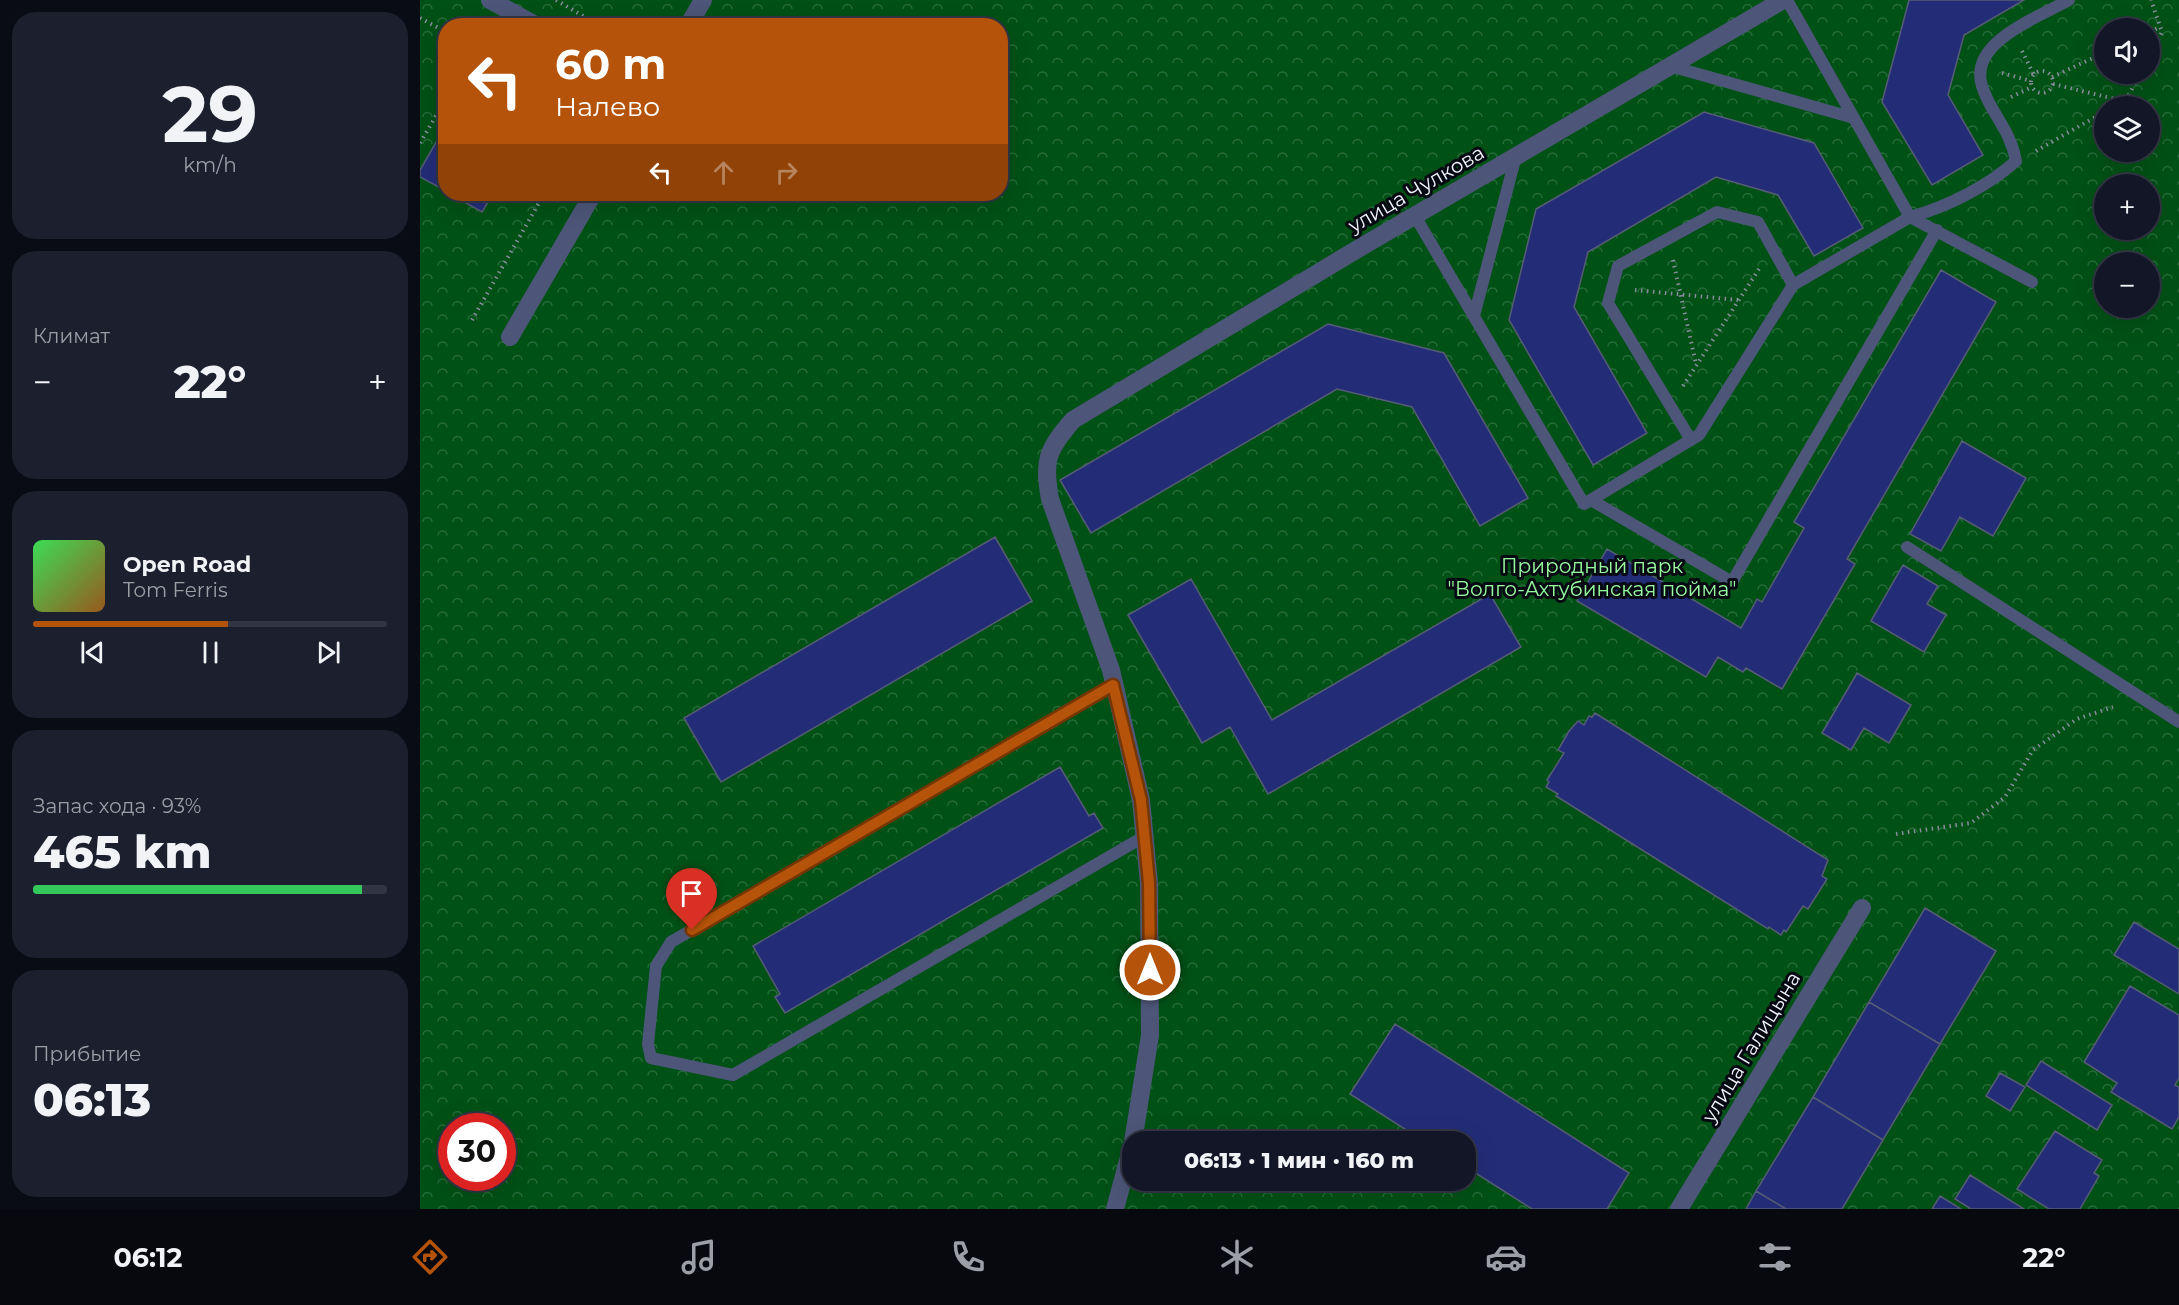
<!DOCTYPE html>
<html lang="ru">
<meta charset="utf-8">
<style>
:root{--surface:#131626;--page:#1c1f2e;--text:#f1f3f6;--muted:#9d9fa7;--line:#323543;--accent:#b45309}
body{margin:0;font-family:Montserrat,sans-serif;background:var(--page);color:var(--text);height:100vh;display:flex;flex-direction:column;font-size:22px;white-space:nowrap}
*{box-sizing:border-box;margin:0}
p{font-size:20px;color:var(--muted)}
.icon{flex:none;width:33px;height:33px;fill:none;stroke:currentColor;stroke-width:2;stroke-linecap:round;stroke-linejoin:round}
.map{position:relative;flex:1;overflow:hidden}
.side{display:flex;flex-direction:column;gap:12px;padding:12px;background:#0a0c15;width:420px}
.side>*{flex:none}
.guide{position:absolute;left:18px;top:18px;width:570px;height:183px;border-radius:24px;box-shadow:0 6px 24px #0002,0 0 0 2px var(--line);background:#b45309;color:#fff;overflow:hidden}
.buttons{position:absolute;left:1674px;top:18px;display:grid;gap:12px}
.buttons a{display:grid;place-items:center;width:66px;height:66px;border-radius:50%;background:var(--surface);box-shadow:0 6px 24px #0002,0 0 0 2px var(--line);font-size:30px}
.speed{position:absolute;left:18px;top:1113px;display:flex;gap:12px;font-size:30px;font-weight:700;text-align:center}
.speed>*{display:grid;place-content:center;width:78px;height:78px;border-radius:50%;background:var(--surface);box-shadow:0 6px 24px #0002,0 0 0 2px var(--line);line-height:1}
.speed .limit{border:9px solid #d22;background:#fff;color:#111}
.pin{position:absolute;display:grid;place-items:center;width:51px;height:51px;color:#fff;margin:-62px -26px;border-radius:50% 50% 50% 0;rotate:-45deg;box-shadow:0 0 6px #0007}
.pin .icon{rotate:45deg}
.me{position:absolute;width:66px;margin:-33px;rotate:0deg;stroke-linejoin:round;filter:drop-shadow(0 0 4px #0008)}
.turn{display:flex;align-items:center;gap:21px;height:126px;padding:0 18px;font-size:27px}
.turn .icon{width:78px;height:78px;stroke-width:2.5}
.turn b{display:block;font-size:42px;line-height:51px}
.lanes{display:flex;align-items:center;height:57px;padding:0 18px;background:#0003;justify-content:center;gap:30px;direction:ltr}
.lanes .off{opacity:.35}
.big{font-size:45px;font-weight:800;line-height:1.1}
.side .card{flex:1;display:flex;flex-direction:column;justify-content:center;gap:9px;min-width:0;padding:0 21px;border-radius:24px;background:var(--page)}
.side .dial{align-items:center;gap:0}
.dial b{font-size:78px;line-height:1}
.song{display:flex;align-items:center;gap:18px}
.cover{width:72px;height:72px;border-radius:9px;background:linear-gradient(135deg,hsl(130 70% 55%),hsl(30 70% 35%))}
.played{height:6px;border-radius:3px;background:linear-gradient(90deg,var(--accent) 55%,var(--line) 55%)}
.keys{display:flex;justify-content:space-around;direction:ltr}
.heat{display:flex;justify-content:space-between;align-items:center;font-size:33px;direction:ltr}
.charge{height:9px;border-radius:4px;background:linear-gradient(90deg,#34c759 93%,var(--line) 0)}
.trip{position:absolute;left:702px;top:1131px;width:354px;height:60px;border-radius:24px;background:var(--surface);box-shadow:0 6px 24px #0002,0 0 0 2px var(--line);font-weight:800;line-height:60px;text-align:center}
.tab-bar{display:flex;height:96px;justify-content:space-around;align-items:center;background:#08090f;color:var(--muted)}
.tab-bar .icon{width:42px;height:42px}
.tab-bar .current{color:var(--accent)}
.tab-bar b{font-size:27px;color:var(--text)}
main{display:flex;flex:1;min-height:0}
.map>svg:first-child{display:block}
.park{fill:url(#park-crowns);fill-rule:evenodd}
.building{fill:#232d77;stroke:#555c74;stroke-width:1.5}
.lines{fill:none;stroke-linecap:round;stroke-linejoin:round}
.path{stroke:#898d9b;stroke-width:4;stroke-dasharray:1.5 4.5;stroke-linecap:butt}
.service{stroke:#4d5678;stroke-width:12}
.minor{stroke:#4d5678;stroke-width:18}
.route-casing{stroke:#753606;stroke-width:15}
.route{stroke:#b45309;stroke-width:10}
.labels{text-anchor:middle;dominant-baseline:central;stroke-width:6;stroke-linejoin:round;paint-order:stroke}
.street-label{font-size:20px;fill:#f2f5fd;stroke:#070912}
.park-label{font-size:20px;fill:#97fca0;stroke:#070912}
</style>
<main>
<section class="side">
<div class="card dial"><b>29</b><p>km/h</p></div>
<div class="card"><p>Климат</p>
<div class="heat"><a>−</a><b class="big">22°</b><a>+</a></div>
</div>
<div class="card">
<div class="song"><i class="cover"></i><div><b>Open Road</b><p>Tom Ferris</p></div></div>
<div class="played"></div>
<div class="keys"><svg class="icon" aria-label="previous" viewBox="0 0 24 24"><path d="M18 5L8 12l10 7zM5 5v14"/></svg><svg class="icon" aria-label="pause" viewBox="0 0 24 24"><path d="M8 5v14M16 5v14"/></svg><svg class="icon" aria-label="next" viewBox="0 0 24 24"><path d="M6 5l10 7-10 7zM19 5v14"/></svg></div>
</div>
<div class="card"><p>Запас хода · 93%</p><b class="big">465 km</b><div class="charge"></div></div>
<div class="card"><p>Прибытие</p><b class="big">06:13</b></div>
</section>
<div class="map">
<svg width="1759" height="1209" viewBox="0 0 1759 1209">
<defs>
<pattern id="park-crowns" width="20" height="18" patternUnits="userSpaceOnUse" patternTransform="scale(1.5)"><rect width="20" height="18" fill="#005116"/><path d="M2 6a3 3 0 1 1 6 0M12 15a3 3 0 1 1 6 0" fill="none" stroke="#266b39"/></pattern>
</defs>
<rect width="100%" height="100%" fill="#191e33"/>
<path class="park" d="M0,0h1759v1209h-1759zM26,26h554v168h-554zM1684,28h46v46h-46zM1684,106h46v46h-46zM1684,184h46v46h-46zM1684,262h46v46h-46zM32,1126h50v52h-50zM712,1142h334v38h-334z"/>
<path class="building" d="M1489,0h115l-60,35 -16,60 35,60 -51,30 -50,-83z
M1284,112l110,31 49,85 -49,28 -36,-61 -62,-18 -128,75 -14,55 73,126 -54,32 -84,-145 27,-111z
M26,125v66l-26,-14v-7z
M30,194h43l-11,18z
M1521,270l55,32 -149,257 8,5 -73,125 -36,-21 -3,4 -25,-15 -12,20 -129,-76 30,-52 134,79 16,-29 5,3 42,-74 -10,-6z
M908,324l116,29 84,145 -48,28 -68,-119 -75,-18 -246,144 -31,-53z
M1542,441l64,37 -33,58 -33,-19 -19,34 -31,-17z
M575,537l37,64 -311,181 -37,-64z
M1483,565l35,21 -11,18 19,11 -22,37 -53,-31z
M771,579l81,141 218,-126 31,53 -253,147 -38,-67 -28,16 -74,-128z
M1437,673l54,32 -22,38 -25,-15 -13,22 -29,-17z
M1175,713l233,147 -6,16 5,3 -19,30 -5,-3 -17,26 -2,-2 -3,5 -12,-8 -1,2 -212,-133 2,-2 -12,-7 3,-5 -2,-2 17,-27 -6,-3 11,-19 9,-10 6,4 5,-9 3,1z
M640,767l29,49 5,-3 9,15 -318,185 -10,-16 5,-3 -27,-48z
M1505,908l71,43 -56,93 -71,-42z
M1714,922l45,27v45l-65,-39z
M1710,986l49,29v63l-4,7 4,2v30l-7,12 -61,-37 6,-9 -33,-21z
M1449,1002l71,42 -57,96 -70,-43z
M975,1024l234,149 -22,36h-75l-66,-42v-25h-41l-75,-48z
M1621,1061l71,44 -15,25 -71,-45z
M1580,1073l25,14 -15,24 -24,-15z
M1393,1097l70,43 -41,69h-56l-30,-18z
M1635,1131l47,29 -8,13 5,3 -19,33h-31l-32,-20z
M1550,1175l54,34h-53l-16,-10z
M1336,1191l30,18h-40z
M1520,1196l21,13h-29z"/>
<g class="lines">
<path class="path" d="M136,0l44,26
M0,18l26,14
M1730,32l10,-5
M1602,51l12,24
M1730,56l12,-24 -11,-32
M1611 82a11 11 0 1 1 22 0a11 11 0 1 1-22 0Z
M1582,73l29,8
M1632,77l52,-24
M1633,84l70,17
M1591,97l21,-10
M1695,106l11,-6 14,-26
M0,143l26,-44
M1616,151l68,-39
M1253,260l23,104
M1215,290l103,10
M52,320l72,-126
M1263,386l76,-117
M1476,834l75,-11 34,-26 28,-47 44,-31 36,-12"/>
<path class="service" d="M1367,0l123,217c37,-10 78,-31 106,-56 -6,-33 -26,-48 -34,-75 -14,-44 57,-69 87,-86
M1250,66l184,52
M995,216l169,288 115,-69 94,-150 117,-68 122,65
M1054,316l42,-160
M1271,440l-83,-137 10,-37 99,-54 41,10 35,63
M1171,500l141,82 205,-352
M1487,547l272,175
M693,685l-442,257 -15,24 -8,78 3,14 82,17 412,-239"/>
<path class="minor" d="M70,0l47,26
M268,26l15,-26
M90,337l83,-143
M713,1142l17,-107 -1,-152 -8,-83 -30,-130 -61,-171c-7,-39 -3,-49 23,-79l283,-170 427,-250
M695,1209l17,-63
M1259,1209l183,-301"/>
</g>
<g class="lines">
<defs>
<path id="route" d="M272,930l421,-245 28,115 8,83 1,87"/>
</defs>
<use href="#route" class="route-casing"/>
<use href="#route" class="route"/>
</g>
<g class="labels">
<g class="street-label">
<text transform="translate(996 189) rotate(-30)">улица Чулкова</text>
<text transform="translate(1331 1047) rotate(-59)">улица Галицына</text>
</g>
<g class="park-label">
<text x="1172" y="566">Природный парк<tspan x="1172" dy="23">"Волго-Ахтубинская пойма"</tspan></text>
</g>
</g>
</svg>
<div class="buttons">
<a><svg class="icon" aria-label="sound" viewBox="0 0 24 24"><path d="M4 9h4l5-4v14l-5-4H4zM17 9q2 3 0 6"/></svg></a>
<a><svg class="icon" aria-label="layers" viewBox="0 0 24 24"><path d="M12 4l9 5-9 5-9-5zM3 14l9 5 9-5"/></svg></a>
<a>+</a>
<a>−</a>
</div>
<div class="speed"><div class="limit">30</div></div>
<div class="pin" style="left:272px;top:930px;background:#d93025"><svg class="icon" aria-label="arrive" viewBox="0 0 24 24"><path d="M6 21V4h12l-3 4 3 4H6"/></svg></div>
<svg class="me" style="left:730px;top:970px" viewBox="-20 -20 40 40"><circle r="17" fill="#b45309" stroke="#fff" stroke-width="3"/><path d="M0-11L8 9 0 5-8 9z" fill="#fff"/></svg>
<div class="trip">06:13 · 1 мин · 160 m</div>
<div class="guide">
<div class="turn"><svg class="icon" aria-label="left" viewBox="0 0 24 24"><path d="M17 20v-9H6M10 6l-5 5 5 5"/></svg><div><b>60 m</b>Налево</div></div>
<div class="lanes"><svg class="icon" aria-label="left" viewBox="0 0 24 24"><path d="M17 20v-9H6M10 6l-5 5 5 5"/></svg><svg class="icon off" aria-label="ahead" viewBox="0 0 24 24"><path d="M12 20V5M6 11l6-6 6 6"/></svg><svg class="icon off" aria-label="right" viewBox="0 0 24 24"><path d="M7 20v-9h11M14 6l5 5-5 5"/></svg></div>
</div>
</div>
</main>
<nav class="tab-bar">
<b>06:12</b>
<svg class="icon current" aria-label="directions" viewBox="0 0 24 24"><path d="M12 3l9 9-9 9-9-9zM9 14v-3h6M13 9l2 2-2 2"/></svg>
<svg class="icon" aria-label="music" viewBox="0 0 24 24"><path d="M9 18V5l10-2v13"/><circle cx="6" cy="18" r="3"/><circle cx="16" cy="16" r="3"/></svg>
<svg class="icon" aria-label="phone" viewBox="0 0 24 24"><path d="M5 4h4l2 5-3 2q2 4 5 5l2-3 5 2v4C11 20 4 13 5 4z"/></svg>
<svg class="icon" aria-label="climate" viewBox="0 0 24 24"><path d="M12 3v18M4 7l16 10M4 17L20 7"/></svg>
<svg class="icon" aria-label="car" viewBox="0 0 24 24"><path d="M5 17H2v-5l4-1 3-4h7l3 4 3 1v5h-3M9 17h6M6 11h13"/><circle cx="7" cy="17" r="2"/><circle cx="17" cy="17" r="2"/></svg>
<svg class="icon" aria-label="filters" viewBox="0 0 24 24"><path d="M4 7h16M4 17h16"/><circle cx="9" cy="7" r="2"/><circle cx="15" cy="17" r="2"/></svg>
<b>22°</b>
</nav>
